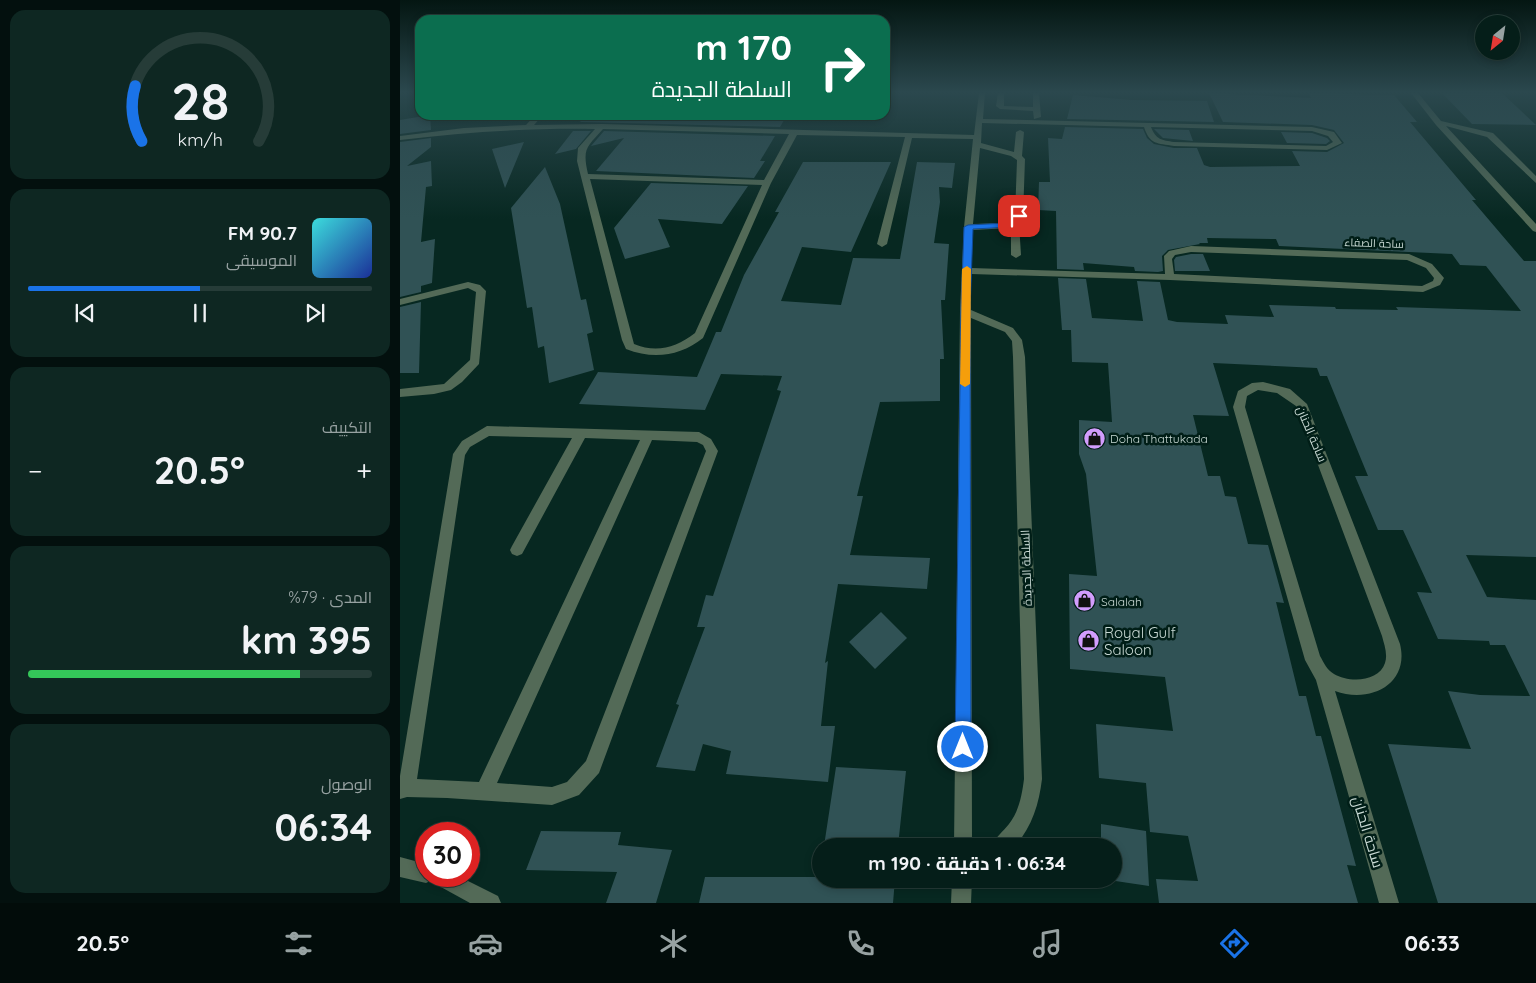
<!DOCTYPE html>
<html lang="ar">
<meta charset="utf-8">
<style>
:root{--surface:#051e19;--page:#0e2722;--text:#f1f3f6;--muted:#97a2a2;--line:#263c38;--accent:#1a73e8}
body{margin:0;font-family:Quicksand,Cairo,sans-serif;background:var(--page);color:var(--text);direction:rtl;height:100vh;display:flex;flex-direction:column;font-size:19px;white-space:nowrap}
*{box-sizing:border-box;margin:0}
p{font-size:16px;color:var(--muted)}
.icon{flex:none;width:28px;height:28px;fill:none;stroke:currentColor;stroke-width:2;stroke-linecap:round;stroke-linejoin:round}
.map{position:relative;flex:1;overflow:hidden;direction:ltr}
.drawer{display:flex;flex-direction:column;gap:10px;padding:10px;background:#03100e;width:400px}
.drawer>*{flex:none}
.top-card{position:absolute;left:15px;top:15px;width:475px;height:105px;border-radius:15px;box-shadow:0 2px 8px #0003,0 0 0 1px var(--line);direction:rtl;background:#0b6e4f;color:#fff;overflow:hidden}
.needle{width:32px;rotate:210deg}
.fabs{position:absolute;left:1075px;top:15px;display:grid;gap:10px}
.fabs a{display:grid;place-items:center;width:45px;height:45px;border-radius:50%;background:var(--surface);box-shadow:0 2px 8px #0003,0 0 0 1px var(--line);font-size:25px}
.speed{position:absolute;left:15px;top:822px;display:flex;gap:10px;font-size:25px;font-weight:700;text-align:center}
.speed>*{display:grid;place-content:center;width:65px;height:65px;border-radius:50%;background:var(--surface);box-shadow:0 2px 8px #0003,0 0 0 1px var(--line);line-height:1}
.speed .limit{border:8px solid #d22;background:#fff;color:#111}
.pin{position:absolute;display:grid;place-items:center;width:42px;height:42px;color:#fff;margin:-21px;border-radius:10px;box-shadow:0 2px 8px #0006}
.me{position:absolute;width:55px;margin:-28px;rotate:0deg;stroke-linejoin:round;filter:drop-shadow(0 0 4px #0008)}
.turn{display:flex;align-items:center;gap:18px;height:105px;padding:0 15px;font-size:22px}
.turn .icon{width:65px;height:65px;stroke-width:2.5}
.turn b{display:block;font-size:35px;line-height:42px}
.big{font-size:38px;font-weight:700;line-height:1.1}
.drawer .card{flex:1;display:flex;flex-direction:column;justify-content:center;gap:8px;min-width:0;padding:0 18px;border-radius:15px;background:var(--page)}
.drawer .dial{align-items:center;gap:0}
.dial svg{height:130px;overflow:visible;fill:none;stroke:var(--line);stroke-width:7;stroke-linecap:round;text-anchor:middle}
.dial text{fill:var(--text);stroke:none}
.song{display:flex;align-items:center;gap:15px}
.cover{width:60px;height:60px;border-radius:8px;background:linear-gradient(135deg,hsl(180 70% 55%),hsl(230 70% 35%))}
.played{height:5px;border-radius:2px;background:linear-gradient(90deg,var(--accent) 50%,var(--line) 50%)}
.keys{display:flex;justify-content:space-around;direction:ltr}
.heat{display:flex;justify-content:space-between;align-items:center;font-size:28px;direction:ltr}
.charge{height:8px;border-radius:4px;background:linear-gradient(90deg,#34c759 79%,var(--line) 0)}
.trip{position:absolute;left:412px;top:838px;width:310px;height:50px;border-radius:25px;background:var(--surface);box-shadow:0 2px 8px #0003,0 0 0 1px var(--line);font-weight:700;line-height:50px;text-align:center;direction:rtl}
.tab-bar{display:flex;height:80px;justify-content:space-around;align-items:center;background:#020c0a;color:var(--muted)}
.tab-bar .icon{width:35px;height:35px}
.tab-bar .selected{color:var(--accent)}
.tab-bar b{font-size:22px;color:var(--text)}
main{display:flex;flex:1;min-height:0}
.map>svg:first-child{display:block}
.building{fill:#305255}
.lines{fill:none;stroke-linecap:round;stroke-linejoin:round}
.minor{fill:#536a57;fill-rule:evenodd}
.route{fill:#1a73e8;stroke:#114b97}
.slow{fill:#f59e0b}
.labels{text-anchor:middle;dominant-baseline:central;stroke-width:5;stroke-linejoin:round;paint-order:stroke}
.far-street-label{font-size:11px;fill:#c8d9d4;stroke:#001e17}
.street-label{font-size:12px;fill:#c8d9d4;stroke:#001e17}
.poi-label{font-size:12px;fill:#c8d9d4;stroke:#001e17;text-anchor:start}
.near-poi-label{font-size:15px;fill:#c8d9d4;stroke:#001e17;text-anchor:start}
.near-street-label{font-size:15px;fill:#c8d9d4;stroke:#001e17}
</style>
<main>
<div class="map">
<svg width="1136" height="903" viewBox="0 0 1136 903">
<rect width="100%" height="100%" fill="#072821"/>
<path class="building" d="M809,93l102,5 -3,-5 86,2 23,27h-7l66,78h-4l52,61h12v296l-70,-2 21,42 49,3v303h-98l-50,-159 83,5 -23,-58 32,4 50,1 -25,-51h-15l-1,-4 -51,-2 -21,-47 15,1 -29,-63h-25l-23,-54h13l-41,-100h-7l-3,-8 -104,-5 16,53 -36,-1 15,61h12l5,20 11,1 12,47 20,1 16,58 -8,-1 23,94h7l10,40h5l35,130 -9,-1 11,38h-199l-3,-24 42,2 -10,-45 -38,-4 -4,-49 -47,-5 -3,-54 77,7 -8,-54 -95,-8 -1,-95 28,2 -11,-102 -7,-20v-34l33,2 -4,-59 -36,-1 -1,-32h-9l-4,-52 28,1 6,39 51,3 -6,-40 23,1 8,38 9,2 51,2 -3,-9 49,2 -5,-12 66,2 1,2 62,1 -2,-3 125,4 -35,-45 -26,-1 -8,-11 -173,-8 -3,-7 -69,-1 1,5h-9l1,1 -32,6 -6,6 1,15 -5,1 -23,-1 -1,-4 -51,-4 1,7 -27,-1 -1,-58 -18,-1 1,-28h11l-2,-44 14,1 3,-12 78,2 4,9 7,6 20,4h23l7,17 6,2 90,-1 -8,-15 35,1 17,-9 -10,-13 -22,-5 -89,-3z
M1042,93h60l34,32 -64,-1z
M673,95l59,5 75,1 7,21 -147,-3z
M30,115l1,15 -31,4v-14z
M186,115h201l-7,12 -200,-5z
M754,129l35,1 4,11 -30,-3z
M173,131h18l-15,18 -21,5z
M204,131l171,5 -15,25h5l-11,17 -158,-7 28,-33 -33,8z
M881,132l31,1 15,5 3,3 -4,3 -39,-1z
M31,138v9l-24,19 24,-5 1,25 -6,1 -5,55 14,-3 -3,44 -11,3v6l-21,5v-155z
M124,142l-19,46 -13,-39z
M403,162h88l-40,90 -49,-5 -21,54 60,4 12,-47 47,1 17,-97 38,1 -3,25 -13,-1 1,15 -6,41 15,1 -4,56h-4l3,59h-4v42l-60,1 -23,94h6l-13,59 80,3 -3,31 -89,-5 -13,79 3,-2 -7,65h14l-7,56 -102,-8 5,-23 -28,-7 -8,27 -39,-4 23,-62 -3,-1 29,-77h-8l9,-32 7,1 68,-205 -4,-1 5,-14 -61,-2 -16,36 -126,-6 19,-32 99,5 19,-45h5l23,-57 35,-63h-4z
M145,167l15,37 21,96 5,-1 7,33 -6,2 7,36 -45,13 -5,-37 -6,2 -6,-41 -5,1 -16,-100z
M251,183l97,3 -26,38 -64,-5 12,28 -45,12 -11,-31z
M791,254h12l7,17h-35l-1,-11 2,-3z
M21,302l-2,71h-19v-66z
M481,612l26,26 -32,31 -26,-27z
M436,767l70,4 -8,75h-74z
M701,824l45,7 3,55 -47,-7h12v-33h-13z
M141,831l80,1 -3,13 54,5 -16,53h-50l11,-31 -91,-2z
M421,862v17h74l-2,24h-194l6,-26h114z"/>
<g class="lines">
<path class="minor" d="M579,93h6l-2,26 329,8 22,5 8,11 -15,7 -153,-4c-17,-3 -24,-1 -30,-19l-162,-4 -1,20 33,9 2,-20 4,-2 4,2 -2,24 3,3 -2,57 -4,7 2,32 -5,3 -5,-3v-27l-39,2 -1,38 194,6 -1,-18 5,-5 22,-5 218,8 23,10 12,14 -4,7 -17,7 -253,-12 -199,-6v36l42,18 9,12 3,17 17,422c-3,25 -10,48 -27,67h-23c3,-9 11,-14 17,-22 10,-13 13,-29 15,-45l-11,-422 -1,-16 -7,-9 -34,-14 1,528h-18l6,-535 4,-84 9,-88 -61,-1 -25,106 -5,3 -5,-3 28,-107 -108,-2 -26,48 -68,155c-23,18 -49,22 -77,11l-4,-9 -45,-179 1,-13 17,-19c-66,-1 -130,3 -195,11v-4l64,-8 62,-3 9,-10h8l-9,10 68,-1 372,11zM751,127l161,4 16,5 5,6 -7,4 -152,-4c-12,-2 -18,-2 -23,-15zM203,129l186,5 -25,46 -176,-6c-6,-26 -1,-27 15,-45zM580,148l31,8 6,4 -2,56 -8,7 -34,1zM190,179l172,6 -67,148c-19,15 -39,20 -61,11zM791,252l216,8 19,8 8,10 -1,3 -11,5 -248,-12 -2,-15 3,-4z
M598,93h6v13l29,1v-14h6l2,24 -7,2 -1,-8 -33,-2 -4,-3z
M1011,93h7l23,28 52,12 43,43v7l-49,-46 -41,-11 90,98v8l-3,-1 -97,-106z
M68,282l12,3 6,6 -7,73 -17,18 -11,8 -17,4 -34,3v-8l44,-5 26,-24 6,-68 -8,-4 -68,17v-6z
M863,382l27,7 17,15 93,240c10,41 -31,60 -65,47l64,212h-20l-63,-223 -11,-20 -72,-253 5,-16 14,-8zM858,390l19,3 19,13 86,230c2,8 6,18 3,27 -6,19 -36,20 -51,11 -7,-4 -10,-11 -14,-18l-75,-249 2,-11z
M87,426l212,6 12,7 7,12 -119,322 -20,22 -27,10 -105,-7 -40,-1 -7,2v-23l53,-322 9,-13zM89,436l83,2 -60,108 -2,4 2,4 5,2 5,-2 63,-116 55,2 -161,342 -62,-3 48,-324 5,-8zM252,440l45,2 6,3 3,6 -120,310 -19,21 -15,5 -55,-4z
M0,857l26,7v12h32l40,20 3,7h-31l-40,-22 -4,2 -26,-6z
M552,879h20l-1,24h-20z"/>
</g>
<linearGradient id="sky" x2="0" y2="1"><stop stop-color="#041612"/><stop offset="0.42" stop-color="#2b484e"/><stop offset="1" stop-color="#2b484e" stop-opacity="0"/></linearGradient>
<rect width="1136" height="219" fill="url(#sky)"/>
<path class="route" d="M619,214l4,2 -5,9 -6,2 -39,2 -3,82 1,436 -2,6 -6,2 -5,-2 -3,-6 6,-436 3,-84 4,-2 40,-2z"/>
<path class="slow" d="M567,266l4,3 -1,115 -5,3 -5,-3 2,-115z"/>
<defs>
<symbol id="shop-disc" viewBox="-11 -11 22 22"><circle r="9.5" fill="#d29dfd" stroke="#001e17"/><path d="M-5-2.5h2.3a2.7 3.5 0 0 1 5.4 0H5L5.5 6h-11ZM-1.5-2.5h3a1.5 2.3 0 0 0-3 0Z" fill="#111"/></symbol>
</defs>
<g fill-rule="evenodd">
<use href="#shop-disc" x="682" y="426" width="25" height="25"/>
<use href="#shop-disc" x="672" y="588" width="25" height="25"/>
<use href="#shop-disc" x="676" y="628" width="25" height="25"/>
</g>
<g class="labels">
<g class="far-street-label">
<text transform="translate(974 243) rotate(2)">ساحة الصفاء</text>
</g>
<g class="street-label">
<text transform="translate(912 434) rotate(67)">ساحة الحنان</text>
<text transform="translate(626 568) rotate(-92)">السلطة الجديدة</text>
</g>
<g class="poi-label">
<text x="710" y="438">Doha Thattukada</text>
<text x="701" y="601">Salalah</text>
</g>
<g class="near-poi-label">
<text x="704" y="632">Royal Gulf<tspan x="704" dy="17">Saloon</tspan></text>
</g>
<g class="near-street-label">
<text transform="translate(968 832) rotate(73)">ساحة الحنان</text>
</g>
</g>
</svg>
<div class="fabs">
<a><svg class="needle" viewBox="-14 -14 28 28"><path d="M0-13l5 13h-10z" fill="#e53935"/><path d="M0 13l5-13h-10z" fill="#97a2a2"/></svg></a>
</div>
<div class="speed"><div class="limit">30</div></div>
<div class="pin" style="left:619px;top:216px;background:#d93025"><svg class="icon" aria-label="arrive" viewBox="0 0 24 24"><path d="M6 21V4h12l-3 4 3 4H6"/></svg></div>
<svg class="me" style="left:563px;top:747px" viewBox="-20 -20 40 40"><circle r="17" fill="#1a73e8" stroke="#fff" stroke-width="3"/><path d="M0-11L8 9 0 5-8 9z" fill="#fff"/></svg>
<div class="trip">06:34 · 1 دقيقة · 190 m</div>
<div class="top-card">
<div class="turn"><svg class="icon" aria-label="right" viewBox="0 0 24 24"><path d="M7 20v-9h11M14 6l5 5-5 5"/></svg><div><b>170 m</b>السلطة الجديدة</div></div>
</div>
</div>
<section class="drawer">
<div class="card dial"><svg viewBox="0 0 100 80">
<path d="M14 69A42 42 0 1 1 86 69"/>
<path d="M14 69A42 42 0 0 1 10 35" stroke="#1a73e8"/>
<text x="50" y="56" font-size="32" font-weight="700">28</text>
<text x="50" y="72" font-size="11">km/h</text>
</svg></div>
<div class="card">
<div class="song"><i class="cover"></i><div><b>90.7 FM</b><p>الموسيقى</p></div></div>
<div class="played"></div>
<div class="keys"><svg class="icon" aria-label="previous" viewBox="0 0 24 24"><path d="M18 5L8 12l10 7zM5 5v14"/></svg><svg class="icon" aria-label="pause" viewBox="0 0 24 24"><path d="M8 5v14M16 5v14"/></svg><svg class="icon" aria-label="next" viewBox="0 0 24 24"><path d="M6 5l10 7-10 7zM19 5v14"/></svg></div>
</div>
<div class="card"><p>التكييف</p>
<div class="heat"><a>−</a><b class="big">20.5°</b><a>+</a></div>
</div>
<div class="card"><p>المدى · 79%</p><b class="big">395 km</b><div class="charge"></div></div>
<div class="card"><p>الوصول</p><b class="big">06:34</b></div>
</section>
</main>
<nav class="tab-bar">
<b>06:33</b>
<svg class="icon selected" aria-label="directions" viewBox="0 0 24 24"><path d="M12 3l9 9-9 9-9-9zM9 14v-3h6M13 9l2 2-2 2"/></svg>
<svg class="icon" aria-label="music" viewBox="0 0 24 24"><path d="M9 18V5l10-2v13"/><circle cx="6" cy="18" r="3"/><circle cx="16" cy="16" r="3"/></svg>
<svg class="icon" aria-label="phone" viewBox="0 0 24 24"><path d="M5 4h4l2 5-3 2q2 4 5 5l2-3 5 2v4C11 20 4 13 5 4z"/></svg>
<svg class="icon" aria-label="climate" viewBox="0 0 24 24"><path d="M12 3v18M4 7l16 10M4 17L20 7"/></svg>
<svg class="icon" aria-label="car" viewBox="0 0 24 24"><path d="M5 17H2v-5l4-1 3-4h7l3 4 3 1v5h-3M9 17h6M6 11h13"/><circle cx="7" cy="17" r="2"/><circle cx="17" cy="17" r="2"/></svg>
<svg class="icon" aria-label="filters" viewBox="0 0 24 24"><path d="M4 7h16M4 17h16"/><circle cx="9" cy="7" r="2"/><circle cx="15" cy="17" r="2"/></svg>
<b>20.5°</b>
</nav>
